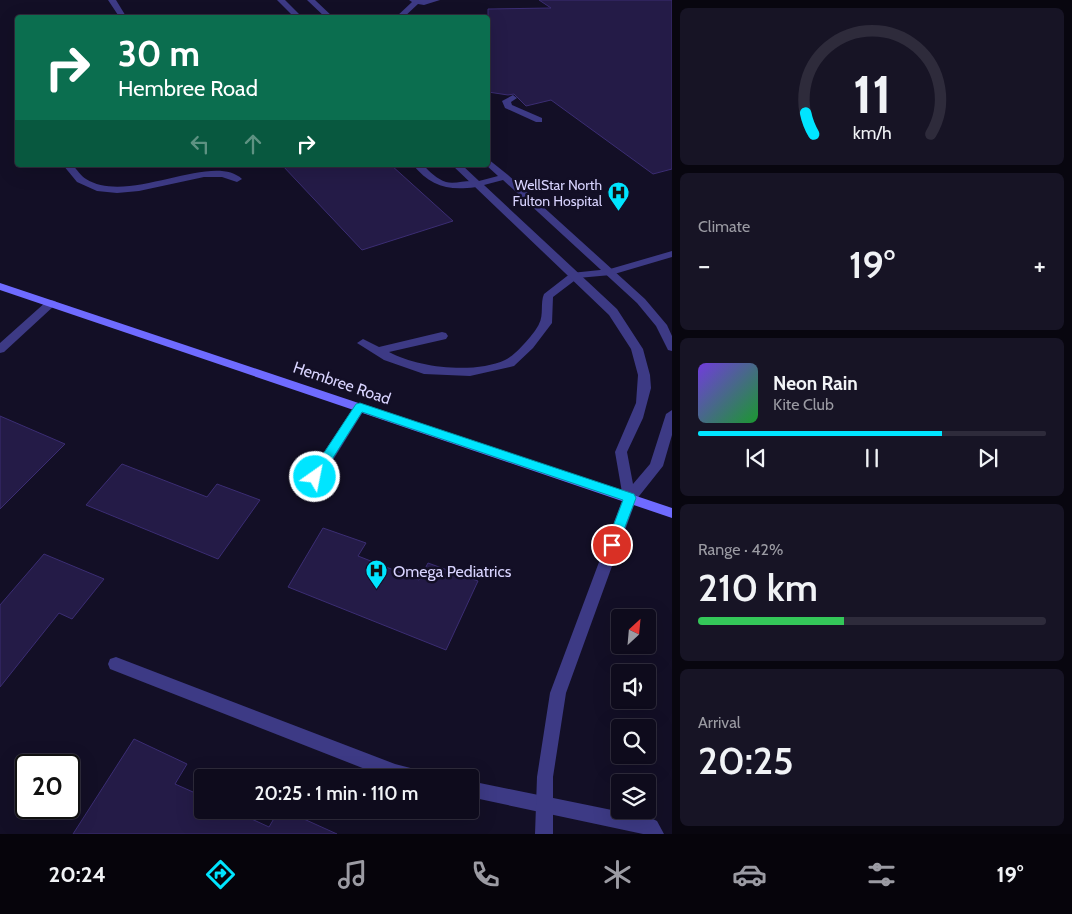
<!DOCTYPE html>
<meta charset="utf-8">
<style>
:root{--surface:#0e0b1c;--page:#171425;--text:#f1f3f6;--muted:#9b9ba3;--line:#2e2b3b;--accent:#00e5ff}
body{margin:0;font-family:Cabin,sans-serif;background:var(--page);color:var(--text);height:100vh;display:flex;flex-direction:column;font-size:19px;white-space:nowrap}
*{box-sizing:border-box;margin:0}
p{font-size:16px;color:var(--muted)}
.icon{flex:none;width:28px;height:28px;fill:none;stroke:currentColor;stroke-width:2;stroke-linecap:round;stroke-linejoin:round}
.map{position:relative;flex:1;overflow:hidden}
.drawer{display:flex;flex-direction:column;gap:8px;padding:8px;background:#08060f;width:400px}
.drawer>*{flex:none}
.banner{position:absolute;left:15px;top:15px;width:475px;height:152px;border-radius:5px;box-shadow:0 5px 20px #0002,0 0 0 1px var(--line);background:#0b6e4f;color:#fff;overflow:hidden}
.needle{width:32px;rotate:26deg}
.buttons{position:absolute;left:611px;top:609px;display:grid;gap:10px}
.buttons a{display:grid;place-items:center;width:45px;height:45px;border-radius:5px;background:var(--surface);box-shadow:0 5px 20px #0002,0 0 0 1px var(--line);font-size:25px}
.speed{position:absolute;left:15px;top:754px;display:flex;gap:10px;font-size:25px;font-weight:700;text-align:center}
.speed>*{display:grid;place-content:center;width:65px;height:65px;border-radius:50%;background:var(--surface);box-shadow:0 5px 20px #0002,0 0 0 1px var(--line);line-height:1}
.speed .limit{border:2px solid #111;border-radius:8px;background:#fff;color:#111}
.pin{position:absolute;display:grid;place-items:center;width:42px;height:42px;color:#fff;margin:-21px;border:2px solid #fff;border-radius:50%;box-shadow:0 1px 5px #0007}
.me{position:absolute;width:55px;margin:-28px;rotate:33deg;stroke-linejoin:round;filter:drop-shadow(0 0 4px #0008)}
.turn{display:flex;align-items:center;gap:18px;height:105px;padding:0 20px;font-size:22px}
.turn .icon{width:65px;height:65px;stroke-width:2.5}
.turn b{display:block;font-size:35px;line-height:42px}
.lanes{display:flex;align-items:center;height:48px;padding:0 20px;background:#0003;justify-content:center;gap:25px;direction:ltr}
.lanes .off{opacity:.35}
.big{font-size:38px;font-weight:600;line-height:1.1}
.drawer .tile{flex:1;display:flex;flex-direction:column;justify-content:center;gap:8px;min-width:0;padding:0 18px;border-radius:8px;background:var(--page)}
.drawer .dial{align-items:center;gap:0}
.dial svg{height:130px;overflow:visible;fill:none;stroke:var(--line);stroke-width:7;stroke-linecap:round;text-anchor:middle}
.dial text{fill:var(--text);stroke:none}
.song{display:flex;align-items:center;gap:15px}
.cover{width:60px;height:60px;border-radius:8px;background:linear-gradient(135deg,hsl(260 70% 55%),hsl(130 70% 35%))}
.played{height:5px;border-radius:2px;background:linear-gradient(90deg,var(--accent) 70%,var(--line) 70%)}
.keys{display:flex;justify-content:space-around;direction:ltr}
.heat{display:flex;justify-content:space-between;align-items:center;font-size:28px;direction:ltr}
.charge{height:8px;border-radius:4px;background:linear-gradient(90deg,#34c759 42%,var(--line) 0)}
.trip{position:absolute;left:194px;top:769px;width:285px;height:50px;border-radius:5px;background:var(--surface);box-shadow:0 5px 20px #0002,0 0 0 1px var(--line);font-weight:600;line-height:50px;text-align:center}
.tab-bar{display:flex;height:80px;justify-content:space-around;align-items:center;background:#06040b;color:var(--muted)}
.tab-bar .icon{width:35px;height:35px}
.tab-bar .on{color:var(--accent)}
.tab-bar b{font-size:22px;color:var(--text)}
main{display:flex;flex:1;min-height:0}
.map>svg:first-child{display:block}
.building{fill:#241b47;stroke:#3b2d73}
.lines{fill:none;stroke-linecap:round;stroke-linejoin:round}
.lane{fill:#3d3a85;fill-rule:evenodd}
.street{fill:#3d3a85;fill-rule:evenodd}
.secondary{fill:#6f6bff;fill-rule:evenodd}
.route{fill:#00e5ff;stroke:#0095a6}
.labels{text-anchor:middle;dominant-baseline:central;stroke-width:5;stroke-linejoin:round;paint-order:stroke}
.far-poi-label{font-size:14px;fill:#d9d4ff;stroke:#130f26;text-anchor:end}
.street-label{font-size:16px;fill:#d9d4ff;stroke:#130f26}
.poi-label{font-size:16px;fill:#d9d4ff;stroke:#130f26;text-anchor:start}
</style>
<main>
<div class="map">
<svg width="672" height="834" viewBox="0 0 672 834">
<rect width="100%" height="100%" fill="#130f26"/>
<path class="building" d="M539,0h133v169l-19,5 -102,-74 -25,6 -12,-12 -6,1 -20,-3v-83l63,-1z
M282,165h109l62,56 -91,29z
M0,416l65,28 -65,65z
M122,464l85,33 10,-13 43,16 -42,59 -132,-54z
M323,528l43,15 -8,13 61,24 9,-17 50,18 -32,69 -158,-63z
M44,554l60,25 -32,40 -13,-6 -59,74v-82z
M134,739l53,25 -12,20 27,12v14h30l37,17 10,-17h5l53,24h-264z"/>
<g class="lines">
<path class="lane" d="M108,0h8l11,18h-7z
M409,0h31l-16,5 -6,-1 -15,14h-8l17,-16z
M513,95l4,3 -6,4 1,3 30,13v4h-6l-31,-14 -3,-7z
M63,165h10c4,5 8,11 13,14 43,27 126,-28 156,0l-5,3 -15,-5h-18l-65,14 -22,2 -20,-2 -20,-9z
M413,165h10c7,7 14,14 23,17 11,3 27,-5 36,2 -4,3 -10,4 -15,4 -23,2 -39,-5 -54,-23z
M672,251v6l-61,18 -33,3 -25,19 -1,26 -19,25 -19,18 -4,1 -40,9 -46,-2 -40,-14 -27,-17 6,-4 16,8 63,-15 4,1 2,3 -2,3 -57,13c29,16 86,22 116,8 10,-4 30,-27 34,-36 5,-9 1,-21 5,-30l27,-21 39,-4z
M51,300l4,1 2,2 -2,2 -51,47 -4,1v-10l47,-42z
M360,403l6,4 -46,74h-10l-2,-4 2,-4 46,-69z
M116,657l279,107 31,8 2,6h-40l-278,-109 -2,-5 2,-5z
M470,781l181,37 6,3 7,13h-21l-173,-37z"/>
<path class="street" d="M277,0h8l18,18h-8z
M307,0h8l19,18h-8z
M488,159l20,16 137,124 22,26 5,11v15l-4,-1 -12,-24 -19,-23 -134,-123 -19,5 133,124 26,40 7,26 1,13 -8,30 -16,34 6,32 17,-20 16,-50 6,-4v25l-9,31 -27,34 -70,193 -13,84v57h-18l2,-57 13,-84 73,-195 -8,-46 21,-49 2,-28 -7,-26 -22,-34 -157,-150h10l17,16 19,-5 -12,-11h2z"/>
<path class="secondary" d="M0,283l672,225v10l-672,-228z"/>
</g>
<path class="route" d="M360,403l274,91 2,4 -19,50h-9l-2,-3 17,-45 -261,-88 -43,68h-9l-1,-3 1,-3 46,-70z"/>
<defs>
<symbol id="hospital-pin" viewBox="-11 -11 22 30"><path d="M0 17L-7.5 6A9.5 9.5 0 1 1 7.5 6Z" fill="#00e5ff" stroke="#130f26"/><path d="M-5-5h3v3.5h4V-5h3V5h-3V1.5h-4V5h-3Z" fill="#111"/></symbol>
</defs>
<g fill-rule="evenodd">
<use href="#hospital-pin" x="606" y="180" width="25" height="34"/>
<use href="#hospital-pin" x="364" y="558" width="25" height="34"/>
</g>
<g class="labels">
<g class="far-poi-label">
<text x="602" y="185">WellStar North<tspan x="602" dy="16">Fulton Hospital</tspan></text>
</g>
<g class="street-label">
<text transform="translate(342 383) rotate(19)">Hembree Road</text>
</g>
<g class="poi-label">
<text x="393" y="571">Omega Pediatrics</text>
</g>
</g>
</svg>
<div class="buttons">
<a><svg class="needle" viewBox="-14 -14 28 28"><path d="M0-13l5 13h-10z" fill="#e53935"/><path d="M0 13l5-13h-10z" fill="#9b9ba3"/></svg></a>
<a><svg class="icon" aria-label="sound" viewBox="0 0 24 24"><path d="M4 9h4l5-4v14l-5-4H4zM17 9q2 3 0 6"/></svg></a>
<a><svg class="icon" aria-label="search" viewBox="0 0 24 24"><circle cx="10" cy="10" r="6"/><path d="M15 15l6 6"/></svg></a>
<a><svg class="icon" aria-label="layers" viewBox="0 0 24 24"><path d="M12 4l9 5-9 5-9-5zM3 14l9 5 9-5"/></svg></a>
</div>
<div class="speed"><div class="limit">20</div></div>
<div class="pin" style="left:612px;top:545px;background:#d93025"><svg class="icon" aria-label="arrive" viewBox="0 0 24 24"><path d="M6 21V4h12l-3 4 3 4H6"/></svg></div>
<svg class="me" style="left:315px;top:477px" viewBox="-20 -20 40 40"><circle r="17" fill="#00e5ff" stroke="#fff" stroke-width="3"/><path d="M0-11L8 9 0 5-8 9z" fill="#fff"/></svg>
<div class="trip">20:25 · 1 min · 110 m</div>
<div class="banner">
<div class="turn"><svg class="icon" aria-label="right" viewBox="0 0 24 24"><path d="M7 20v-9h11M14 6l5 5-5 5"/></svg><div><b>30 m</b>Hembree Road</div></div>
<div class="lanes"><svg class="icon off" aria-label="left" viewBox="0 0 24 24"><path d="M17 20v-9H6M10 6l-5 5 5 5"/></svg><svg class="icon off" aria-label="ahead" viewBox="0 0 24 24"><path d="M12 20V5M6 11l6-6 6 6"/></svg><svg class="icon" aria-label="right" viewBox="0 0 24 24"><path d="M7 20v-9h11M14 6l5 5-5 5"/></svg></div>
</div>
</div>
<section class="drawer">
<div class="tile dial"><svg viewBox="0 0 100 80">
<path d="M14 69A42 42 0 1 1 86 69"/>
<path d="M14 69A42 42 0 0 1 9 56" stroke="#00e5ff"/>
<text x="50" y="56" font-size="32" font-weight="700">11</text>
<text x="50" y="72" font-size="11">km/h</text>
</svg></div>
<div class="tile"><p>Climate</p>
<div class="heat"><a>−</a><b class="big">19°</b><a>+</a></div>
</div>
<div class="tile">
<div class="song"><i class="cover"></i><div><b>Neon Rain</b><p>Kite Club</p></div></div>
<div class="played"></div>
<div class="keys"><svg class="icon" aria-label="previous" viewBox="0 0 24 24"><path d="M18 5L8 12l10 7zM5 5v14"/></svg><svg class="icon" aria-label="pause" viewBox="0 0 24 24"><path d="M8 5v14M16 5v14"/></svg><svg class="icon" aria-label="next" viewBox="0 0 24 24"><path d="M6 5l10 7-10 7zM19 5v14"/></svg></div>
</div>
<div class="tile"><p>Range · 42%</p><b class="big">210 km</b><div class="charge"></div></div>
<div class="tile"><p>Arrival</p><b class="big">20:25</b></div>
</section>
</main>
<nav class="tab-bar">
<b>20:24</b>
<svg class="icon on" aria-label="directions" viewBox="0 0 24 24"><path d="M12 3l9 9-9 9-9-9zM9 14v-3h6M13 9l2 2-2 2"/></svg>
<svg class="icon" aria-label="music" viewBox="0 0 24 24"><path d="M9 18V5l10-2v13"/><circle cx="6" cy="18" r="3"/><circle cx="16" cy="16" r="3"/></svg>
<svg class="icon" aria-label="phone" viewBox="0 0 24 24"><path d="M5 4h4l2 5-3 2q2 4 5 5l2-3 5 2v4C11 20 4 13 5 4z"/></svg>
<svg class="icon" aria-label="climate" viewBox="0 0 24 24"><path d="M12 3v18M4 7l16 10M4 17L20 7"/></svg>
<svg class="icon" aria-label="car" viewBox="0 0 24 24"><path d="M5 17H2v-5l4-1 3-4h7l3 4 3 1v5h-3M9 17h6M6 11h13"/><circle cx="7" cy="17" r="2"/><circle cx="17" cy="17" r="2"/></svg>
<svg class="icon" aria-label="filters" viewBox="0 0 24 24"><path d="M4 7h16M4 17h16"/><circle cx="9" cy="7" r="2"/><circle cx="15" cy="17" r="2"/></svg>
<b>19°</b>
</nav>
